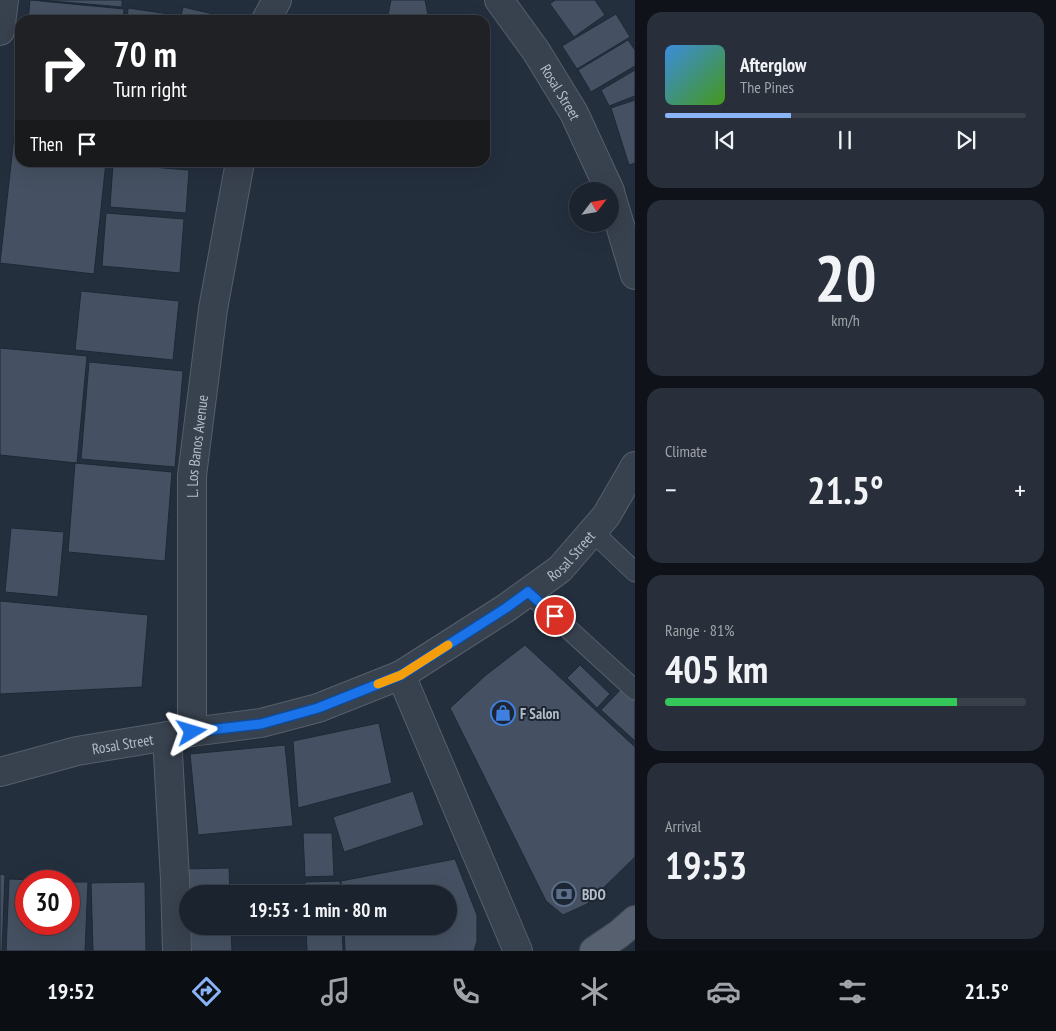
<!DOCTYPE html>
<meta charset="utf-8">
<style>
:root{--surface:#1b232e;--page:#282f3a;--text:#f1f3f6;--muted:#a0a4aa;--line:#39404a;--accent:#8ab4f8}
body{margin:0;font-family:"PT Sans Narrow",sans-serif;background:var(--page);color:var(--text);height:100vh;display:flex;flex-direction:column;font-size:19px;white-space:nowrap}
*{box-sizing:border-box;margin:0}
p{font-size:16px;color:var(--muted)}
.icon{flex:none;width:28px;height:28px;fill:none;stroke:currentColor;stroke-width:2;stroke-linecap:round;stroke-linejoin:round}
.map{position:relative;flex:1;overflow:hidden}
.panel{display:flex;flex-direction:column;gap:12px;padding:12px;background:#0f1319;width:421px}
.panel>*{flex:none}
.hud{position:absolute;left:15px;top:15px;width:475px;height:152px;border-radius:15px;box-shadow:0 5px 20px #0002,0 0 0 1px var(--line);background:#202124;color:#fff;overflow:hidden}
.needle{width:32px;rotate:59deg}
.tools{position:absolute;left:569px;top:182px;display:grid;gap:10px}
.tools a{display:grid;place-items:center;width:50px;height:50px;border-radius:50%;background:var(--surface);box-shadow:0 5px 20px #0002,0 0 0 1px var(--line);font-size:25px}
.speed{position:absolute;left:15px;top:870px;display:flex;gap:10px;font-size:25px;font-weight:700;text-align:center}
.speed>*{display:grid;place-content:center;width:65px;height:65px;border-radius:50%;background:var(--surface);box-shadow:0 5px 20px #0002,0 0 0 1px var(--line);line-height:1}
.speed .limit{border:8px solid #d22;background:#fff;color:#111}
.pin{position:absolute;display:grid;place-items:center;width:42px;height:42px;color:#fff;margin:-21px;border:2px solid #fff;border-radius:50%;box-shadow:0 1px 5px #0007}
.me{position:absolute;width:55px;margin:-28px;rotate:83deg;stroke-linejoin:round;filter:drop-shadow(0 0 4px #0008)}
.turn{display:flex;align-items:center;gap:18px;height:105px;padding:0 15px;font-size:22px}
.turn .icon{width:65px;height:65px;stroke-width:2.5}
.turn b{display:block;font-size:35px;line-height:42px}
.then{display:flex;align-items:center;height:48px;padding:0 15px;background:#0003;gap:10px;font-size:19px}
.big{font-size:38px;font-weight:800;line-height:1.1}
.panel .tile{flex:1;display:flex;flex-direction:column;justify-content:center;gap:8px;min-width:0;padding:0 18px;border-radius:15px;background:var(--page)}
.panel .dial{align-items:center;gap:0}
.dial b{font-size:65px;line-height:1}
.song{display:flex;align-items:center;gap:15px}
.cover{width:60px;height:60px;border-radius:8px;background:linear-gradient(135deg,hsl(210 70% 55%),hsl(100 70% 35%))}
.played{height:5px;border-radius:2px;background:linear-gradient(90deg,var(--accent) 35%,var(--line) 35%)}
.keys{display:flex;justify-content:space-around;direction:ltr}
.heat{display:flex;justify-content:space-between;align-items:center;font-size:28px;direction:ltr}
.charge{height:8px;border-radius:4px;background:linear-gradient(90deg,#34c759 81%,var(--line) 0)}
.trip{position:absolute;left:179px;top:885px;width:278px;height:50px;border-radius:25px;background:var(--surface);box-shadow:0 5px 20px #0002,0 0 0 1px var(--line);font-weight:800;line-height:50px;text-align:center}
.tabs{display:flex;height:80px;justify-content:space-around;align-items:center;background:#0b0e12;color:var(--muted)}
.tabs .icon{width:35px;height:35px}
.tabs .selected{color:var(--accent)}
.tabs b{font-size:22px;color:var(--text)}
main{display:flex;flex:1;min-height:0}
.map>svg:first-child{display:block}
.building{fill:#455162;stroke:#1f2835}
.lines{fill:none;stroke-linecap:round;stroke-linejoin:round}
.service-casing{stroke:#565f6c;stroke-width:21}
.minor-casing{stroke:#565f6c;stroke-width:30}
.tertiary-casing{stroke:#565f6c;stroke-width:30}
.primary-casing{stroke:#414a57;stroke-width:30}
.service{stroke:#38414e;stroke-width:19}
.minor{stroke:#38414e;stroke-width:28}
.tertiary{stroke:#38414e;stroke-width:28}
.primary{stroke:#56606e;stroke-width:28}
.route-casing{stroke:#114b97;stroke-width:12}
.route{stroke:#1a73e8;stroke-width:9}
.slow{stroke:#f59e0b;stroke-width:9}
.labels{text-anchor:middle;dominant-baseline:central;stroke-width:4;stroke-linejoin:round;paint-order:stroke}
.street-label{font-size:15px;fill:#b4bcc9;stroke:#1d2633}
.poi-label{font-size:15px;font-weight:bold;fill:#b4bcc9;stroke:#1d2633;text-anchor:start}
</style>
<main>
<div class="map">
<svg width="635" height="951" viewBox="0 0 635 951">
<rect width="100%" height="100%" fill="#242f3e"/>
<path class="building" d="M30,0l94,9 -1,11h-95z
M40,0h82v7z
M391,0h34l4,20h-42z
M555,0h40l10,15 -31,22 -24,-33z
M183,7l56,13h-59z
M128,8l48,7 -1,5h-48z
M616,14l14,23 -53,32 -15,-23z
M628,40l7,10v16l-44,26 -13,-22z
M635,70v26l-26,10 -8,-16z
M635,100v63l-6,2 -18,-57z
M14,137l6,1v24h86l-12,112 -94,-11z
M113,164l76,6 -3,43 -76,-6z
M106,213l78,6 -4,54 -78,-7z
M81,291l98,10 -6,59 -98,-10z
M0,348l87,8 -10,107 -77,-8z
M89,362l94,9 -8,96 -94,-8z
M75,463l97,9 -7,89 -97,-9z
M11,528l53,4 -6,65 -53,-5z
M0,601l148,14 -6,72 -142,7z
M525,645l110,102v110l-48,47 -24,11 -17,-14 -96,-193 36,-33z
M580,665l30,29 -13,14 -30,-30z
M627,683l8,7v51l-34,-31z
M379,723l13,60 -94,25 -5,-67z
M285,745l8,81 -95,9 -8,-81z
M413,791l11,34 -80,27 -11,-35z
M303,833h29l2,43 -29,1z
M455,859l22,56v26l-3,10h-129l-1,-25h104v-32h-106l-1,-13z
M229,868l1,26h-42v32h43l1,25h-44l-3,-82z
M0,874l5,1 -3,76h-2z
M9,879l54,2h-37v43h43v-42h19l-3,69h-79z
M340,881l1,13h-36v-12z
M145,882l1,69h-53l-2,-68z
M306,926h36l1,25h-36z"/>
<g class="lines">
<defs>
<path id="service" d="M593,532l42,40
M528,592l107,98"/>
<g id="minor">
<path d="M266,20l11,-20"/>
<path d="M0,31l4,-31"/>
<path id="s1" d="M192,732v-256l21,-167 27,-147"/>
<path d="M167,736l8,143 2,72"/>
<path id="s2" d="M0,772l77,-21 115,-19 69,-9 57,-15 83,-33"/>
</g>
<g id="tertiary">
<path id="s3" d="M499,0l37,51 38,62 36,78"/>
<path d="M610,192l25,83"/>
<path id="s4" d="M518,951l-117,-276 105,-67 54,-39 46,-53 29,-50"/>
</g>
<path id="primary" d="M594,951l25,-17 16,-14"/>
</defs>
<use href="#service" class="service-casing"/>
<use href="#minor" class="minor-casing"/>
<use href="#tertiary" class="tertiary-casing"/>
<use href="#primary" class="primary-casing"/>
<use href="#service" class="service"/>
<use href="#minor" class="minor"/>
<use href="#tertiary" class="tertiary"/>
<use href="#primary" class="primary"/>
</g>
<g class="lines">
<defs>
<path id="route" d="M192,732l69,-8 57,-16 83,-33 105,-67 22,-16 27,24"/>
</defs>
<use href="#route" class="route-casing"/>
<use href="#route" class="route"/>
<path class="slow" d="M378,684l23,-9 47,-30"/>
</g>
<defs>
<symbol id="shop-ring" viewBox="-11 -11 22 22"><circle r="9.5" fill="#1d2633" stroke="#3f7fe0" stroke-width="1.5"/><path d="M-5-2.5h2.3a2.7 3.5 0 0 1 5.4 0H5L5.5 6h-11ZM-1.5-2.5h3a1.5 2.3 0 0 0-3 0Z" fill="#3f7fe0"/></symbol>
<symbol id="bank-ring" viewBox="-11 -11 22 22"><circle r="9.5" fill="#1d2633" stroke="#5c6f8a" stroke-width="1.5"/><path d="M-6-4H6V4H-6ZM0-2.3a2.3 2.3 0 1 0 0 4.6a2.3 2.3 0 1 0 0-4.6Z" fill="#5c6f8a"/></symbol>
</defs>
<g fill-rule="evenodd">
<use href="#shop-ring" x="489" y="699" width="28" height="28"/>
<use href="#bank-ring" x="550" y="880" width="28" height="28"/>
</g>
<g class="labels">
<g class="street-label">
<text stroke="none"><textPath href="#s3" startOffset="111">Rosal Street</textPath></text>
<text stroke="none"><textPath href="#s1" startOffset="286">L. Los Banos Avenue</textPath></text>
<text stroke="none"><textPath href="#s4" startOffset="508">Rosal Street</textPath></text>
<text stroke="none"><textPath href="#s2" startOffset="126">Rosal Street</textPath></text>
</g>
<g class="poi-label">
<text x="520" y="713">F Salon</text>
<text x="582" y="894">BDO</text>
</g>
</g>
</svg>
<div class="tools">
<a><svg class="needle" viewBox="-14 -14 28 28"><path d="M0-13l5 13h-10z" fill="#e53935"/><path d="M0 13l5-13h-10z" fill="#a0a4aa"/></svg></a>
</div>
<div class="speed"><div class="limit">30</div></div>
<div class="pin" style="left:555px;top:616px;background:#d93025"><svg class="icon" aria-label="arrive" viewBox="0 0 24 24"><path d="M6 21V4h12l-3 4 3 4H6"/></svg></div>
<svg class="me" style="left:192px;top:732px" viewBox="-20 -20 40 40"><path d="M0-17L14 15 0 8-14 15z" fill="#1a73e8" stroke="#fff" stroke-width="4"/></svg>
<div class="trip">19:53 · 1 min · 80 m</div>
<div class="hud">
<div class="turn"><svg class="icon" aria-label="right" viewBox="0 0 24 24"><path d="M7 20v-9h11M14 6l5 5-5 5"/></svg><div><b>70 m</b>Turn right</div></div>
<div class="then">Then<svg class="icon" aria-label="arrive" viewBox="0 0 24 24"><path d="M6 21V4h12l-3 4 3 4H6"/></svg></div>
</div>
</div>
<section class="panel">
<div class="tile">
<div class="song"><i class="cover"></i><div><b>Afterglow</b><p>The Pines</p></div></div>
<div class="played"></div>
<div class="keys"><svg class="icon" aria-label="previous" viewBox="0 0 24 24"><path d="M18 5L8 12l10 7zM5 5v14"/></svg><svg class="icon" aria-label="pause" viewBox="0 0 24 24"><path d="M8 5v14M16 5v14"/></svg><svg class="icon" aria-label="next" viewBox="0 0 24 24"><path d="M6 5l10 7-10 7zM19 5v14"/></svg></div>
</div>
<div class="tile dial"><b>20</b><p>km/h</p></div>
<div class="tile"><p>Climate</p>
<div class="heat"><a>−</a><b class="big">21.5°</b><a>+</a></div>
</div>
<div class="tile"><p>Range · 81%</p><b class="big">405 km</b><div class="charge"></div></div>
<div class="tile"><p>Arrival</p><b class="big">19:53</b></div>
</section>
</main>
<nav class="tabs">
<b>19:52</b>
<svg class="icon selected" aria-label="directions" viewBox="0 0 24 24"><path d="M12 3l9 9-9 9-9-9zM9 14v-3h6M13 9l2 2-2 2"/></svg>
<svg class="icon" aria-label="music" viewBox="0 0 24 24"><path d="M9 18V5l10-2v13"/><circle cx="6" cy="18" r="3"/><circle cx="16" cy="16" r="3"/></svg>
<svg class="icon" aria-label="phone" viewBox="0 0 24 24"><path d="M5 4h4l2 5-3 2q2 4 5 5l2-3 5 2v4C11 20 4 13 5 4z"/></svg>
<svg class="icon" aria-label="climate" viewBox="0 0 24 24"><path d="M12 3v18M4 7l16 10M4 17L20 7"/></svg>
<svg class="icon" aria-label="car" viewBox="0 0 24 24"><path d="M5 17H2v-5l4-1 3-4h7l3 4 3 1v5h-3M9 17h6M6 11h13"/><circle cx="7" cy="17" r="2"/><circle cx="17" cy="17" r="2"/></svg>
<svg class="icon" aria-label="filters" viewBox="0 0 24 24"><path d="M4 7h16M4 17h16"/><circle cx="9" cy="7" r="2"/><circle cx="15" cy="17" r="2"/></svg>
<b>21.5°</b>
</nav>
